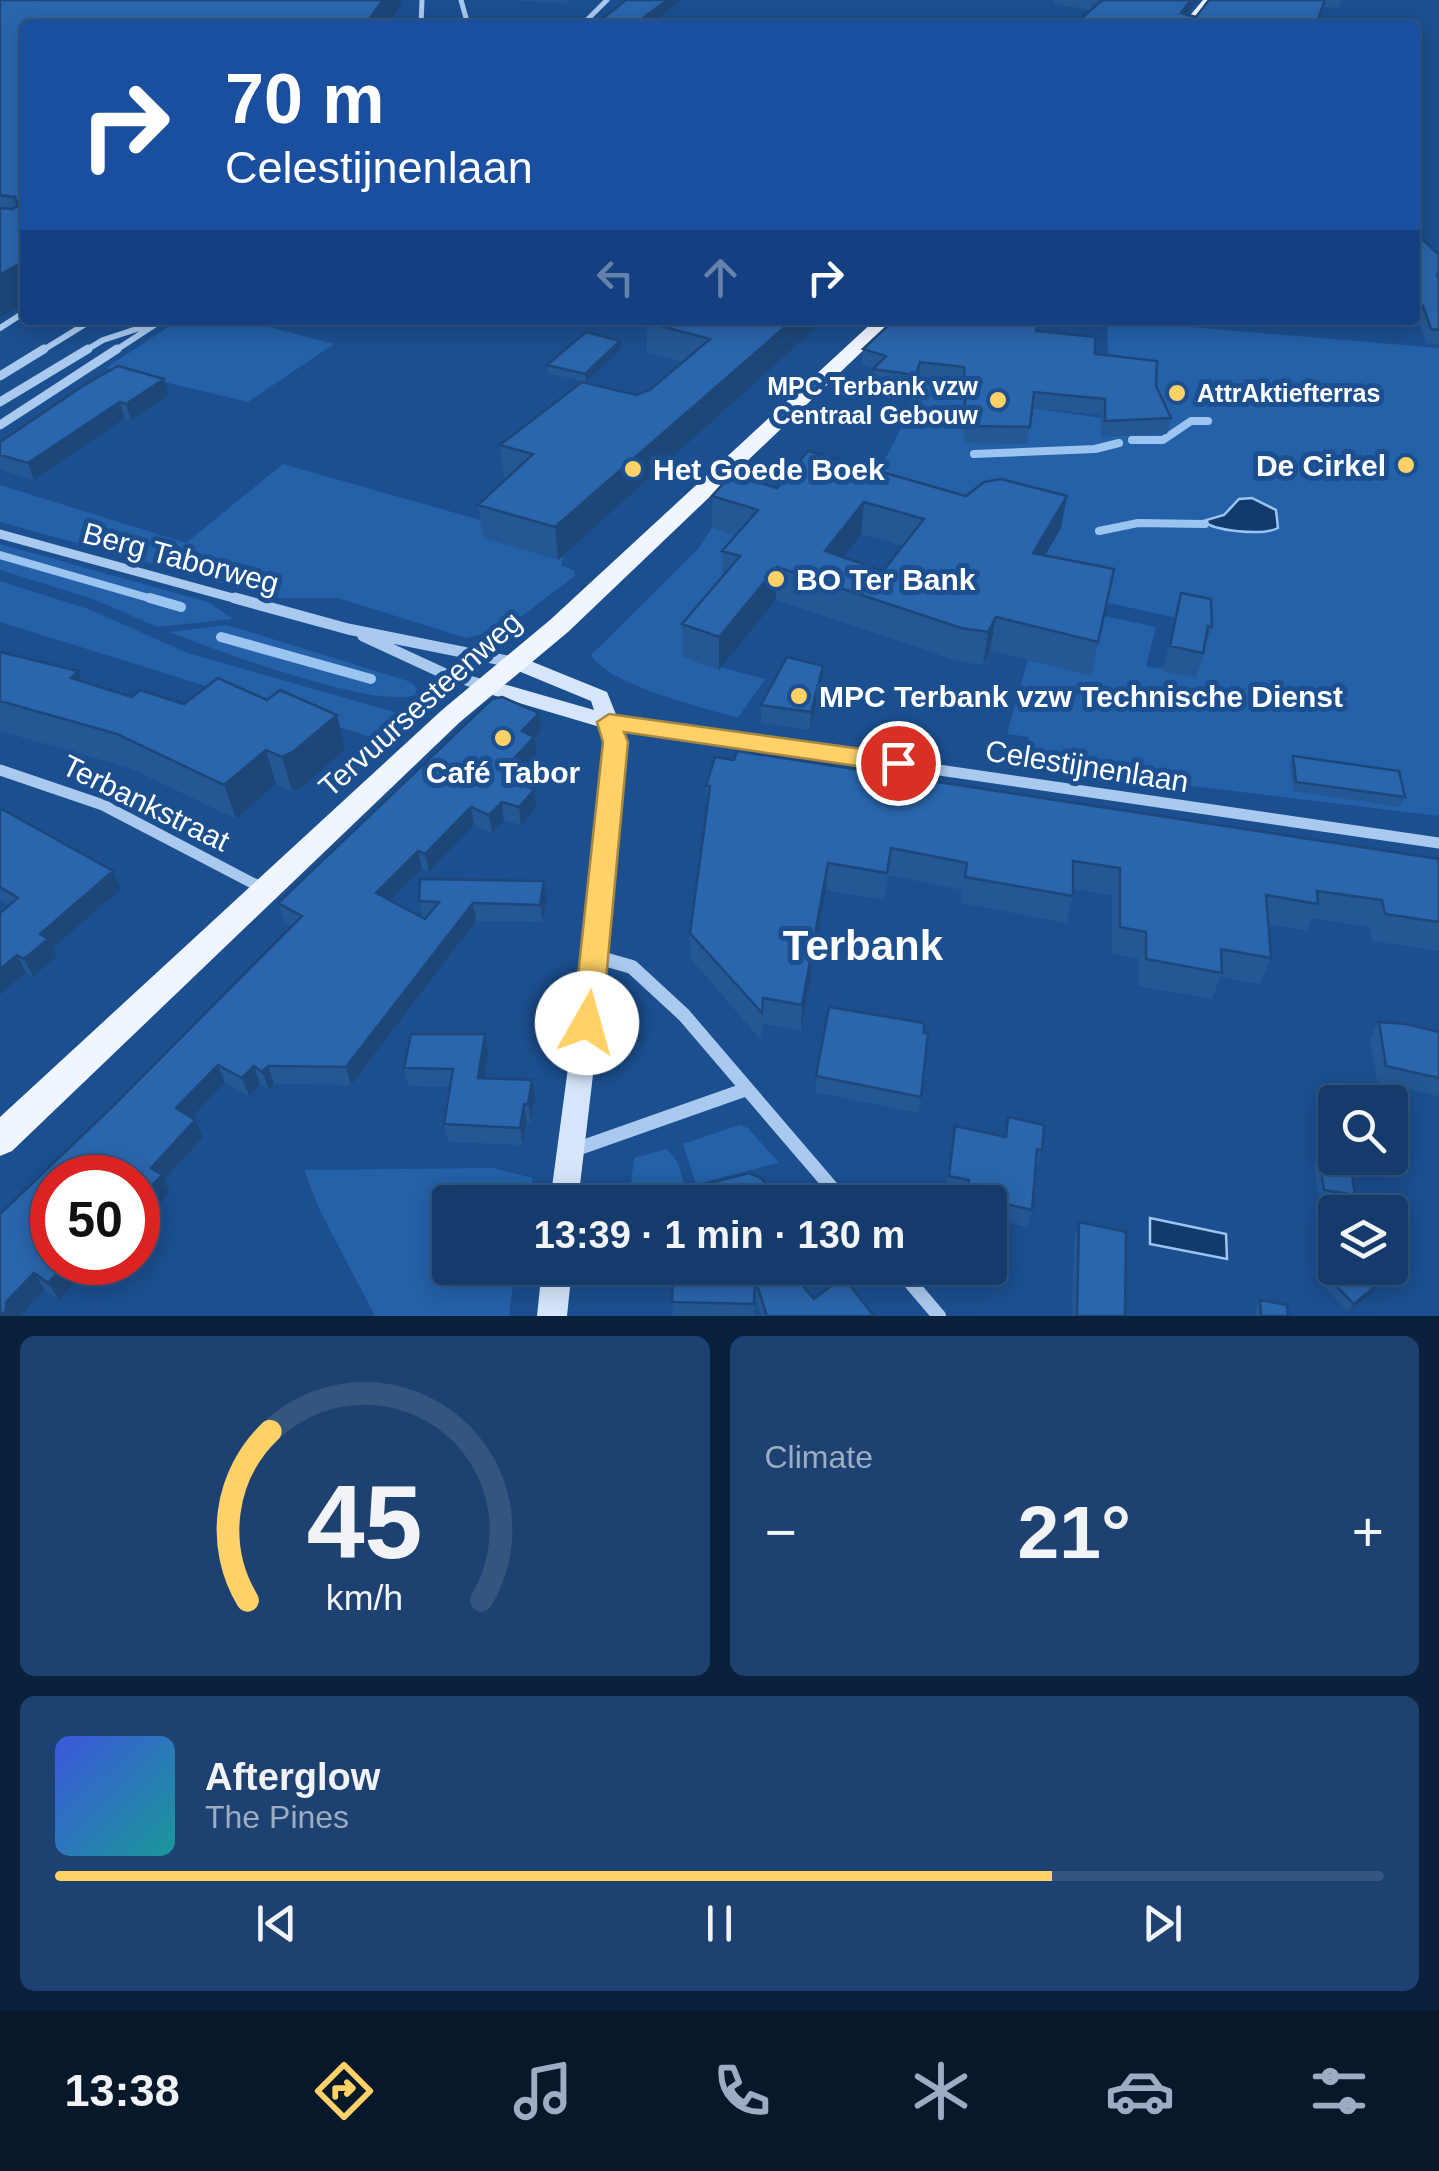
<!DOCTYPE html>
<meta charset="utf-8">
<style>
:root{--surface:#143b6b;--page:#1d4271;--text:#f1f3f6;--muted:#9dadc1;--line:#33557e;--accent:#ffd166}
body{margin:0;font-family:Helvetica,sans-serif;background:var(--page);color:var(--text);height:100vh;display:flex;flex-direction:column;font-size:38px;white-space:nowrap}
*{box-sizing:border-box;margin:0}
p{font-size:32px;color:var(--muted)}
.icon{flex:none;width:55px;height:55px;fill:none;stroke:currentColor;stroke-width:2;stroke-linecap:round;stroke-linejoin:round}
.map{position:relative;height:1316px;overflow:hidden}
.panel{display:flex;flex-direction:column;gap:20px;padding:20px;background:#0b203b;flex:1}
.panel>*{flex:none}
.hud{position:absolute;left:20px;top:20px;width:1400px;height:305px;border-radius:10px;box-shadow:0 5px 25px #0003,0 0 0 2px var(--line);background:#1a4fa0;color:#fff;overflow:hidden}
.controls{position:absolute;left:1318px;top:1085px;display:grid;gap:20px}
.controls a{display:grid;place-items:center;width:90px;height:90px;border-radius:10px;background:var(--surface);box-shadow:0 5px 25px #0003,0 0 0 2px var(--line);font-size:50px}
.speed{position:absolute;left:30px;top:1155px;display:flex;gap:20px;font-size:50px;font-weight:700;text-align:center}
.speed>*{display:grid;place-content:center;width:130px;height:130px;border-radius:50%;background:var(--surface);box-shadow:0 5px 25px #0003,0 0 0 2px var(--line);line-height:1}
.speed .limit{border:15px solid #d22;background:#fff;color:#111}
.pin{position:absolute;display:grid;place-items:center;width:85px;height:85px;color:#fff;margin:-42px;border:5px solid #fff;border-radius:50%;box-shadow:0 2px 10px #0007}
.me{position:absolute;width:110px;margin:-55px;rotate:7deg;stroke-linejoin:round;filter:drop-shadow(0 0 8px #0008)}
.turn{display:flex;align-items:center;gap:35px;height:210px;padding:0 40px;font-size:45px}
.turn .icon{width:130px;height:130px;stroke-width:2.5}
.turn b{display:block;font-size:70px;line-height:85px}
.lanes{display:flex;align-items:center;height:95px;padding:0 40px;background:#0003;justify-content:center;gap:50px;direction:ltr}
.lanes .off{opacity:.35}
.big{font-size:75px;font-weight:700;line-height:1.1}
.panel .card{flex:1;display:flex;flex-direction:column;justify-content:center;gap:15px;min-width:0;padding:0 35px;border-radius:15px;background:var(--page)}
.panel .dial{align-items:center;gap:0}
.dial svg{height:260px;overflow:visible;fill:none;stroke:var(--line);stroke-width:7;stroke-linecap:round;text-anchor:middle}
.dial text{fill:var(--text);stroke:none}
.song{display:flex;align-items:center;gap:30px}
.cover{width:120px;height:120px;border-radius:15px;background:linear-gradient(135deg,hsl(230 70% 55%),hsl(180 70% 35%))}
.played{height:10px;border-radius:5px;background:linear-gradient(90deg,var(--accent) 75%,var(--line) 75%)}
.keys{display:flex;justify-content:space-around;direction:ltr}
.heat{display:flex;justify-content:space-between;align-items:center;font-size:55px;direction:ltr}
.panel .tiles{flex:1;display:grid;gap:20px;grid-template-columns:1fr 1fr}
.card:last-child{grid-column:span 2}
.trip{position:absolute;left:432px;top:1185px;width:575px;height:100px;border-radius:10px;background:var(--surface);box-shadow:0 5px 25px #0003,0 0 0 2px var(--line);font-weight:700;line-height:100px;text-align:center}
.tabs{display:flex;height:160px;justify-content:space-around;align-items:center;background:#08182b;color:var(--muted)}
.tabs .icon{width:70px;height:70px}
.tabs .on{color:var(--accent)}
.tabs b{font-size:45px;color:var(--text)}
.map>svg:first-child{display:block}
.green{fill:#2461a8;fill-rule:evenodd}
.water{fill:#123a6d;stroke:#9cc4f0;stroke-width:2.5}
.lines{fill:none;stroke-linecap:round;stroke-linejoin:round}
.stream-far1{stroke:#9cc4f0;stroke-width:8}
.stream{stroke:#9cc4f0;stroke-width:10}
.street-far4{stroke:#a9c9ee;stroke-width:5}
.street-far3{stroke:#a9c9ee;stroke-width:6}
.street-far2{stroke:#a9c9ee;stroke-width:9}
.street-far1{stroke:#a9c9ee;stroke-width:11}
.street{stroke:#a9c9ee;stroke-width:14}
.secondary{fill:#d6e6fa;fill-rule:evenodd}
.primary{fill:#f0f6ff;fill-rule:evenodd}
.wall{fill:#245895;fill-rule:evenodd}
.shaded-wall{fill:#1d4779}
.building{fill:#2a66ad;stroke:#1d4779;stroke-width:2.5;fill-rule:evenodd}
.route{fill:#ffd166;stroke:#a68842;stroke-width:2.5}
.poi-dot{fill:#ffd166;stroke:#1b4f8f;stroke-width:4}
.labels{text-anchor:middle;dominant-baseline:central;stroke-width:10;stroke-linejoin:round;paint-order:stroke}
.far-poi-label{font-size:25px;font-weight:bold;fill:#fff;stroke:#1b4f8f;text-anchor:end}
.poi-label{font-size:30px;font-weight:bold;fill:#fff;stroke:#1b4f8f;text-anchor:start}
.street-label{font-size:30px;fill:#fff;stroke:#1b4f8f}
.near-quarter-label{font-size:42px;font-weight:bold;fill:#fff;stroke:#1b4f8f}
</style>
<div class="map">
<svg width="1439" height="1316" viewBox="0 0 1439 1316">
<rect width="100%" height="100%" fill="#1b4f8f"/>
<path class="green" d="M179,320h62l93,24 -86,58 -142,-34z
M1107,320l332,28v468l-323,-39 -83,-16 -10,-5 6,-19 -22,-3 21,-74 62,15 14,-59 52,11 -10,39c15,5 54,4 59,-17 1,-7 -1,-18 -1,-25l-150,-33 18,-31 -27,-5 15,-27 -183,-57c21,-30 30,-57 40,-91l-14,-2 38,-42 167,18zM962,383l202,44 -132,-19 -64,4z
M283,464l229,65 43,30 9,-2 -3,8 14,6v5l-70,53 -39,9 -128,-40h-61l-277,-76v-37l186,58z
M712,528l45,14 -74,115 82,22 -27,39c-34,-10 -132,-34 -147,-63l107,-106z
M0,544l208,58 25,17 -76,8 -64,-28 -93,-29z
M0,581l88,28 100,44 199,57 13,4 6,9 -19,19 -387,-120z
M227,625l184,57 6,6 -2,7c-43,14 -199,-45 -246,-63z
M739,1125l9,3 31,35 -83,21 -13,-40z
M667,1149l11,14 7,25 -56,13 5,-43z
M493,1168l40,10 -5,24h-78v66h65l-6,48h-134l-55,-105 -16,-41z"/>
<path class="water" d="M1252,498l24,12 2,18c-16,8 -64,3 -75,-7l21,-6 15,-16z
M1150,1218l76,16 1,25 -77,-15z"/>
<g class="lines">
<path class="stream-far1" d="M1132,440h31l28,-19h17
M974,454l121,-5 24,-6
M1099,531l39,-8 67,1
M0,555l159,46"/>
<path class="stream" d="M150,598l31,9
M221,637l150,42"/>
<path class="street-far4" d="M461,0l7,25
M421,25l1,-25
M582,25l25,-25"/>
<path class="street-far3" d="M0,328l25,-16
M40,352l52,-32
M83,352l20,-12 49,-16
M113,352l49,-32"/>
<path class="street-far2" d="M0,376l44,-27
M0,402l88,-53
M0,425l117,-76
M0,534l244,67"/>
<path class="street-far1" d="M235,598l113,31 164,33
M363,636l80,37 43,13
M610,722l829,121
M0,770l103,35 159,83"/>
<path class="street" d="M597,957l35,10 52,48 160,187
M574,1150l173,-61
M898,1268l41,48"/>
<path class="secondary" d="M518,656l89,36 20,50 -20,214 -29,246h-28l33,-246 22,-214 -5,-15 -121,-36 -3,-5 3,-5 7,-2 108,31 -3,-9 -80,-33 -3,-5z
M542,1268h30l-5,48h-30z"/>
<path class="primary" d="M1203,0h12l-21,25h-12z
M875,320h20l-327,312 -108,90 -448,429 -12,5v-39l442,-407 108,-90z"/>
</g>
<path class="wall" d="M0,0h401v5l-13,20h-363v278l-25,15z
M511,0h59l-5,4z
M626,0h56l-32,25h-47l-1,-6z
M1054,0h144l-11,15 9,2 13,-17h132l-2,8 -15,-1 -7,18 -226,-15 -37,-6z
M1415,141l5,28 -4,14h-1z
M1415,232l24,23v89l-13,-1 -8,-23 -3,-1z
M98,320h26l-10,6z
M648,320h177l-267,240 -75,-22 -5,-33 29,-27 -3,-1 -4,-32 150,-55 33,-28 -36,-10 -1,-30z
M1036,331l59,23 61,32 15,32 -4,16 -66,3v-22l-69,-7 -5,36 -63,-1 -2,-60 -44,-5 -4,13 -42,-6 1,-17 -11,-3 1,-16z
M621,349l-35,33 -38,-9 -1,-8z
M164,379l5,16 -38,25 -6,-2 -91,62 -34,-11v-27z
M777,488l189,8h101l-6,32 -16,28 69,13 -23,107 -101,-26 -7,15 -26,-4 -181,-61 -57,70 -37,-13v-33l40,-47v-26l14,-16 -24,-7v-32zM861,534l41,12 -19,25 -40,-14z
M1181,593l31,34 -16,51 -33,-7z
M0,652l132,45 52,7 83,-4 70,15 8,34 -41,37 -12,5 -16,-7 -40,35 -106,-51 -130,-37z
M822,684l-12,46 -49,-7v-18z
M539,713l2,18 -6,7 2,16 -20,21 16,8 3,25 -15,17 -17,-5 -12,13 -18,-8 -45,47 -7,-3 -32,32 33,17 -4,-17 125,-20 3,18 -4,23 -67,-1 -125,164 -77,-1 -5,6 -9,-6 -11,12 -24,-14 -34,36 4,2 8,17 -39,43 6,12 -32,-14 -86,84h51l-5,5 -5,-4 -34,37 -14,-10 -25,26h-20l111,-208 182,-182 -9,-5 -6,-18z
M1293,756l112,41 -5,10 -107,-16 -3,-26z
M706,786l733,73v92l-67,-10 -3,-14 -57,-9 -5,13 -39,-7 3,34 -11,26 -40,-7 -8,22 -74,-13v-28l-26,-4v-59l-39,-6v7l-7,27 -105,-20 1,-13 -74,-15 -4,25 -58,-10 -25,141 -38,-7 -2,16 -70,-81 -1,-26 16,-121z
M0,808l113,63 8,18 -68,59 4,8 -24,21 -7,-5 -26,23 9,-90 -9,-6z
M1379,1022l60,10v64l-62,-14 -7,-44z
M924,1033l-3,64 -3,16 -103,-21 1,-16z
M488,1052l-4,26 48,2 3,18 -4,24h-4l-4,23 -75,-3 -4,-18 6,-37 -41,-1 -5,-18z
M1008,1117l34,33 -5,18 -2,-1 -3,43 -5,17 -37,-9v-16h-26l1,-5 -20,-4 10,-67 49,10z
M1319,1156l36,39 -5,9 -31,-5 -5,-34z
M1079,1222l46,94h-53l2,-78z
M787,1268l27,31 60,17h-113l-7,-20v20h-81l-1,-14z
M1327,1276l46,16 -25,20 -26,-28z
M1260,1300l28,16h-34h2v-8z"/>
<path class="shaded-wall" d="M383,0h18v5l-13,20h-23z
M667,0h15l-32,25h-12v-3z
M1191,0h7l-20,25 3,-12z
M17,265l8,22v16l-25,15v-43z
M793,320h32l-267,240 -3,-33z
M620,341l1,8 -35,33 -1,-8z
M920,362l-2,16 -4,13 2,-16z
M164,379l5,16 -38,25 -5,-16z
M120,402l5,16 -91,62 -6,-17z
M1067,496l-6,32 -34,58 6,-33z
M864,502l-3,32 -38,50 2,-33z
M777,567l-1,33 -57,70v-33z
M996,617l-6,33 -7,15 5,-33z
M823,666l-1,18 -12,46 1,-18z
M78,671l14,33 -21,-26z
M539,713l2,18 -6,7 2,16 -31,32 -2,-17 18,-38z
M337,715l8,34 -41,37 -12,5 -10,-34z
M266,750l10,34 -40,35 -12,-34z
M533,783l3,25 -15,17 -2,-18 9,-20z
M502,802l2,18 -12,13 -3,-18z
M471,807l3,18 -45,47 -4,-18z
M418,851l4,18 -42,42 -4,-18z
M828,863l-2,27 -25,141 1,-26z
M113,871l8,18 -68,59 4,8 -24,21 -9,-18 16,-25z
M544,881l3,18 -4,23 -3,-17z
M473,903l3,18 -125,164 -5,-18z
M17,955l9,17 -26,23v-26z
M485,1034l3,18 -6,44 -4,-18z
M218,1065l7,17 -41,44 -8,-18z
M254,1066l6,18 -11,12 -7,-18z
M268,1066l6,18 -5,6 -7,-18z
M532,1080l3,18 -4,24 -3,-18z
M524,1104l3,18 -4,23 -3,-17z
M195,1120l8,17 -39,43 6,12 -32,34v-26l13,-32z
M68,1262l25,1 -34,37 -11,-17z
M34,1273l11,17 -25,26h-19l5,-14z
M1378,1284l-5,8 -25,20 6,-8z"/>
<path class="building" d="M0,0h383l-18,25h-340v243l-8,-3 -17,10v-67l11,1 7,-3 -3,-9 -15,-2z
M626,0h41l-29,22 -36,-3z
M1102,0h89l-10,13 15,4 13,-17h116l-9,25h-242z
M1415,141l5,28 -5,-1z
M1415,232l24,23v18l-2,1 2,5v51l-8,-1 -8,-23 -8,-1z
M648,320h145l-238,207 -77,-22 55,-51 -33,-9 82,-63 54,13 14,-5 60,-51 -64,-17z
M894,320h144l-2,11 59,6v17l62,7 -1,25 15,32 -66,3v-22l-71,-7 -4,35 -64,-1 -2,-59 -44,-5 -4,13 -43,-6 13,-13 -23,-7z
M586,332l34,9 -35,33 -38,-9z
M118,366l46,13 -38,25 -6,-2 -92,61 -28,-8v-13l86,-58z
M808,451l158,45 18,-14 17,-3 66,17 -34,57 81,16 -16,73 -102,-25 -8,15 -27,-4 -184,-61 -58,70 -37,-13 58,-68 -18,-5 36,-41 -46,-14 20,-22 45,14zM864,502l60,17 -41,52 -58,-20z
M1181,593l30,6 1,28 -4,-1 -5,27 -33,-7z
M0,652l78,19 -7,7 61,19 8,-7 44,14 34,-26 49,22 13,-10 57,25 -43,36 -12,6 -16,-7 -42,35 -107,-51 -117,-33z
M787,657l36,9 -12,46 -50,-7z
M502,697l37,16 -17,18 12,6 -30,32 29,14 -5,4 6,3 -15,17 -17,-5 -13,13 -18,-8 -46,47 -7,-3 -42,42 49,26 14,-17 -20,-1 1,-22 124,2 -4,24 -67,-2 -127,164 -78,-1 -6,6 -8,-6 -12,12 -24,-13 -42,43 19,12 -44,48 11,7 -24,25v-22h-86v84h16l-20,21 -14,-10 -28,29v9l-6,5v-102l111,-106 191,-192 -24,-13 214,-204z
M737,751l702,108v63l-54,-8 -3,-14 -65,-9 1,13 -52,-9 5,63 -50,-9 1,24 -76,-14v-27l-26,-5v-59l-47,-7v35l-108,-19 2,-14 -76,-15 -4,25 -59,-10 -26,142 -39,-7 -1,15 -72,-80 20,-147h-4l9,-29 19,3z
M1293,756l106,15 6,26 -109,-15z
M0,808l113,63 -73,63 8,5 -24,20 -7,-4 -17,14v-56l18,-15 -18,-11z
M829,1007l95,16v10h4l-7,64 -105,-21z
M1379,1022l27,2 33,8v46l-53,-12z
M411,1034h74l-7,44 54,2 -4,24h-4l-4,24 -76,-4 9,-55 -49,-1z
M1008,1117l36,8 -2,25 -5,-1 -5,61 -65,-15 2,-15 -20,-4 6,-50 51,11z
M1319,1156l31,6 5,33 -31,-5z
M749,1173l12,5 18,24h-84v-7l8,-10z
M1079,1222l47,10 -1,84h-48z
M673,1268h114l27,31 29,-22 31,39h-107l-12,-37 -1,25 -82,-2z
M1337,1268h25l16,16 -24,20 -27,-28z
M1260,1300l27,5 1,11h-27z"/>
<path class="route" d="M609,714l289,40 12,9 -12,9 -274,-40 4,10 -26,281 -4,9 -11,4 -10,-4 -4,-9 30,-281 -6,-20z"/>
<g class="poi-dot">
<circle cx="1177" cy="393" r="10"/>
<circle cx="998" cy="400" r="10"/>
<circle cx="1406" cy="465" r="10"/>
<circle cx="633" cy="469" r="10"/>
<circle cx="776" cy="579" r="10"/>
<circle cx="799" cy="696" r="10"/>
<circle cx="503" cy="738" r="10"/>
</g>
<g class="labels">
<g class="far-poi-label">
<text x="978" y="386">MPC Terbank vzw<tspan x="978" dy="29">Centraal Gebouw</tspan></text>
<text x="1197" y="393" text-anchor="start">AttrAktiefterras</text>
</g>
<g class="poi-label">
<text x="1386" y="465" text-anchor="end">De Cirkel</text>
<text x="653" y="469">Het Goede Boek</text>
<text x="796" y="579">BO Ter Bank</text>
<text x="819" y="696">MPC Terbank vzw Technische Dienst</text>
<text x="503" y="772" text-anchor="middle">Café Tabor</text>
</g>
<g class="street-label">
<text transform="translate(181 558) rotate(15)">Berg Taborweg</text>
<text transform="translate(420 704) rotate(-42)">Tervuursesteenweg</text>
<text transform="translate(1087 766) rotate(9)">Celestijnenlaan</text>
<text transform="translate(146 803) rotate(26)">Terbankstraat</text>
</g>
<g class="near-quarter-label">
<text x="863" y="945">Terbank</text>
</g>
</g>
</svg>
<div class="controls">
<a><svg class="icon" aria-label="search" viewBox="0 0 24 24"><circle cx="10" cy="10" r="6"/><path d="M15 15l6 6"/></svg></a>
<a><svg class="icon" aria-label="layers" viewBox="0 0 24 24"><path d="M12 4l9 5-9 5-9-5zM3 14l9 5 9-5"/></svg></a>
</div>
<div class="speed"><div class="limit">50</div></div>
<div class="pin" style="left:898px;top:763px;background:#d93025"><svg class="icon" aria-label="arrive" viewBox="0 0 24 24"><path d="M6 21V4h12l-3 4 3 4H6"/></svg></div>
<svg class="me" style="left:587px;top:1023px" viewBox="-20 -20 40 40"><circle r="19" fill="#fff"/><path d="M0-13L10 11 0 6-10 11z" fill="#ffd166"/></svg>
<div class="trip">13:39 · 1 min · 130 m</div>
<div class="hud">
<div class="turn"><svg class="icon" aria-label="right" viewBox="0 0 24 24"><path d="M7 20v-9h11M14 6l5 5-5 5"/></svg><div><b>70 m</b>Celestijnenlaan</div></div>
<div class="lanes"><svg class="icon off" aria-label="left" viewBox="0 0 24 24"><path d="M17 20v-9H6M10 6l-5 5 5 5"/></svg><svg class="icon off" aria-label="ahead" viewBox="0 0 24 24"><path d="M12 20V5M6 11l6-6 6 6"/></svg><svg class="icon" aria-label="right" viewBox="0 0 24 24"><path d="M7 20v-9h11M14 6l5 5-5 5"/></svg></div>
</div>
</div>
<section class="panel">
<div class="tiles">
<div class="card dial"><svg viewBox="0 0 100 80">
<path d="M14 69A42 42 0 1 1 86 69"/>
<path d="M14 69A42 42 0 0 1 21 17" stroke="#ffd166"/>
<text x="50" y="56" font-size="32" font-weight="700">45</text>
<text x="50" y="72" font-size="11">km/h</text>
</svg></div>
<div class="card"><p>Climate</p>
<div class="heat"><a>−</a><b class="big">21°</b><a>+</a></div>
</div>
<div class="card">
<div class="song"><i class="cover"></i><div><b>Afterglow</b><p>The Pines</p></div></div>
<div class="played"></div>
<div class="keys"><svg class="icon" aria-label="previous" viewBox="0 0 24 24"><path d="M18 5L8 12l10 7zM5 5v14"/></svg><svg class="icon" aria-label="pause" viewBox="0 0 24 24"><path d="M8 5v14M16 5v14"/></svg><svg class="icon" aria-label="next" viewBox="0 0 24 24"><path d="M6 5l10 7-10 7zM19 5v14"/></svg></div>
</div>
</div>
</section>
<nav class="tabs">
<b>13:38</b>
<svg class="icon on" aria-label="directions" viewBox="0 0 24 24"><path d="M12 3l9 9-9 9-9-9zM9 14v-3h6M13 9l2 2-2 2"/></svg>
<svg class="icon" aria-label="music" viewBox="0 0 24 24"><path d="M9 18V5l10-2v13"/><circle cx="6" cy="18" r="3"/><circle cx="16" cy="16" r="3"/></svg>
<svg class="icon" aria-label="phone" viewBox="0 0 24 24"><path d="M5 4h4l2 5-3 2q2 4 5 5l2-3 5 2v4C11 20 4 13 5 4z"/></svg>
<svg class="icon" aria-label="climate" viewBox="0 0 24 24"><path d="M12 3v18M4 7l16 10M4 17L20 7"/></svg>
<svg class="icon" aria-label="car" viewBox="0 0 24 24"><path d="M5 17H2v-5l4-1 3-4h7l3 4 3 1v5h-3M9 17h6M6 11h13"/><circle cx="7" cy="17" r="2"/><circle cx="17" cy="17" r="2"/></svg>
<svg class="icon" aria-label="filters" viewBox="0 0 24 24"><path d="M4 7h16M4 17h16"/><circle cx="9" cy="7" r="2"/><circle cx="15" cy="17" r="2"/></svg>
</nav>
